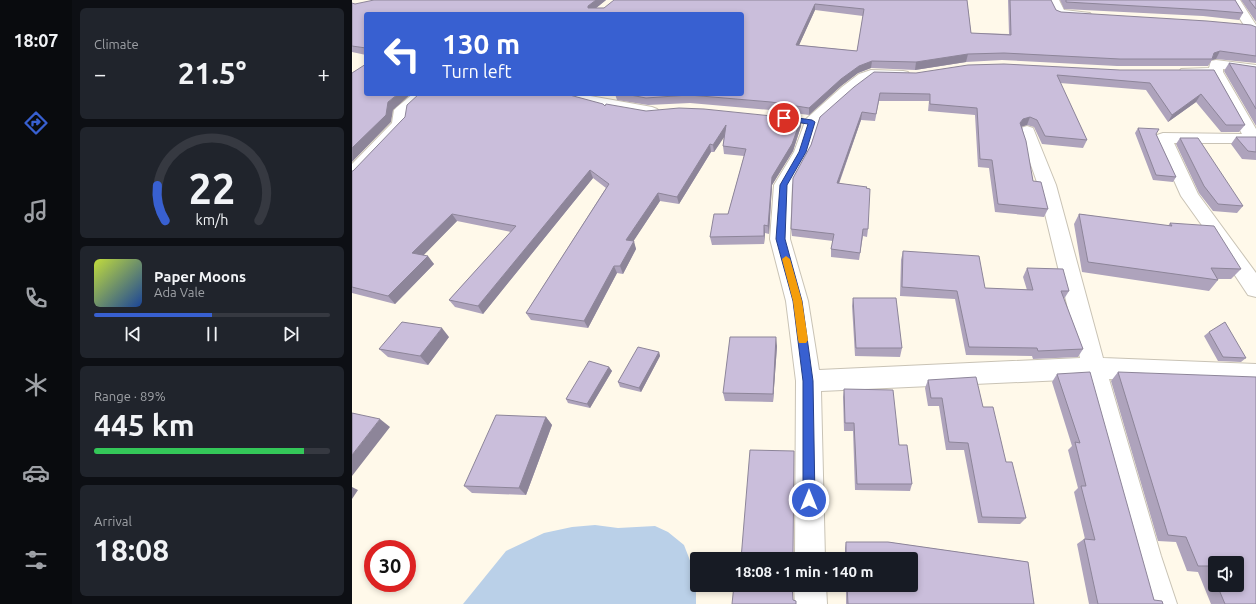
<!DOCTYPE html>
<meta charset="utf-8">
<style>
:root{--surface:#171b24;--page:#20242c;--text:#f1f3f6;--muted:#9ea1a6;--line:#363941;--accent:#3860d1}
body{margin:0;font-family:Ubuntu,sans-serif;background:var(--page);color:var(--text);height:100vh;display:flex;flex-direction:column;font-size:15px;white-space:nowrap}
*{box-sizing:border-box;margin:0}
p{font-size:13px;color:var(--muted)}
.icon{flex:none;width:22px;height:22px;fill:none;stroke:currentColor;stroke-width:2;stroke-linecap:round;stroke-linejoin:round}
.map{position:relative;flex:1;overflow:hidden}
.details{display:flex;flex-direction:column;gap:8px;padding:8px;background:#0d0f14;width:280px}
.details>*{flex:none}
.guide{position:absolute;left:12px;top:12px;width:380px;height:84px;border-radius:4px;box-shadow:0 2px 6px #0003;background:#3860d1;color:#fff;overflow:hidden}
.tools{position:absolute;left:856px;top:556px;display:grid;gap:8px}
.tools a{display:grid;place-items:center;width:36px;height:36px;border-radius:4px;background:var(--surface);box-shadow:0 2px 6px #0003;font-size:20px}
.speed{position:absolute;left:12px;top:540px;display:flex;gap:8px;font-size:20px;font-weight:700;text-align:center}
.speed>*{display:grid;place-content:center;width:52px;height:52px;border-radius:50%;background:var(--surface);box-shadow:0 2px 6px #0003;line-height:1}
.speed .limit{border:6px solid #d22;background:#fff;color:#111}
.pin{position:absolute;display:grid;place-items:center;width:34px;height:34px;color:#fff;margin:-17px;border:2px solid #fff;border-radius:50%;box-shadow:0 1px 4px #0007}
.me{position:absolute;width:44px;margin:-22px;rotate:0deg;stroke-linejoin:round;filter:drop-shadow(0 0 3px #0008)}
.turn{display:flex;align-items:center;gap:14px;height:84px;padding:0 12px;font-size:18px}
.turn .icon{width:52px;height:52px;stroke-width:2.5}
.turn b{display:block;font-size:28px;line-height:34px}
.big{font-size:30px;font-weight:700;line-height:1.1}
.details .tile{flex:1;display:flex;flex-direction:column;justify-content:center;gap:6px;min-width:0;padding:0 14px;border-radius:6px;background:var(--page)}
.details .dial{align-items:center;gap:0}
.dial svg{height:104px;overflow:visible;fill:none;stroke:var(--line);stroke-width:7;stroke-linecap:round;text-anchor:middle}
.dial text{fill:var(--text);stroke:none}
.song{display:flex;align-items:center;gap:12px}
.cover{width:48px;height:48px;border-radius:6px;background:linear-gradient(135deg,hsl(70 70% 55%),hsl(220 70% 35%))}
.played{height:4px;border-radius:2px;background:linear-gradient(90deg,var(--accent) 50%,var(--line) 50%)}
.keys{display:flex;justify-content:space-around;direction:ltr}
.heat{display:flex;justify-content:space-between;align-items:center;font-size:22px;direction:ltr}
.charge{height:6px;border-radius:3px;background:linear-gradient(90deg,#34c759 89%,var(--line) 0)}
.trip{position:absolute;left:338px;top:552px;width:228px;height:40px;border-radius:4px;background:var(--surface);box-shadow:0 2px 6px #0003;font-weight:700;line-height:40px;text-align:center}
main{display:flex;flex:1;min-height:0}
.tab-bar{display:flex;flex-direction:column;width:72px;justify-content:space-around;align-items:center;background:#090b0e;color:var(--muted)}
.tab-bar .icon{width:28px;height:28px}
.tab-bar .on{color:var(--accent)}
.tab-bar b{font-size:18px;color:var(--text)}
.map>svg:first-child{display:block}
.water{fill:#bad0e8}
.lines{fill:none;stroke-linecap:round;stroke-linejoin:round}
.street-casing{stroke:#c9c3b5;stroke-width:2}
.street{fill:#fff;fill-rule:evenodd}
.wall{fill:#aea3bc;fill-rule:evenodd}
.shaded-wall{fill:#8d8599}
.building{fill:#cabedb;stroke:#8d8599;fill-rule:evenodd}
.route{fill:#3860d1;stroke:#243e88}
.slow{fill:#f59e0b}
</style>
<main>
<nav class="tab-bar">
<b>18:07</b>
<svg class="icon on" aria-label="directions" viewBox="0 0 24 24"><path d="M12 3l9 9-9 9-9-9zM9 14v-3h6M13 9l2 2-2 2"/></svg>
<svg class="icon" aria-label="music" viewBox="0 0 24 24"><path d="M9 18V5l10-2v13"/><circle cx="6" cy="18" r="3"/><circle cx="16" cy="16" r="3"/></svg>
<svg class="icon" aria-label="phone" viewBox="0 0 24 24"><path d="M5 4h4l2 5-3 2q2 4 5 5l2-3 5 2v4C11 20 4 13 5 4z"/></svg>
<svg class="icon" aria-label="climate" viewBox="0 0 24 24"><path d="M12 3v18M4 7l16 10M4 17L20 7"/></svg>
<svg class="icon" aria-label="car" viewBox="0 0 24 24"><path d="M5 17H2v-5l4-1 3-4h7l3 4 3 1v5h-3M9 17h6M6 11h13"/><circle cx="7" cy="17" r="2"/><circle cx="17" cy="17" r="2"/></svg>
<svg class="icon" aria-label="filters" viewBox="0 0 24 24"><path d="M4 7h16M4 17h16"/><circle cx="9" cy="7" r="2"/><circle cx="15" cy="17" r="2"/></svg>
</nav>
<section class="details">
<div class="tile"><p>Climate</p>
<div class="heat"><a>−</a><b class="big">21.5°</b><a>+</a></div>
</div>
<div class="tile dial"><svg viewBox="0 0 100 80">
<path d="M14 69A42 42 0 1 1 86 69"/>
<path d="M14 69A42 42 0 0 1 8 42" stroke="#3860d1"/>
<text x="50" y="56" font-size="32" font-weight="700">22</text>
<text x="50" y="72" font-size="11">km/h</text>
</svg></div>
<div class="tile">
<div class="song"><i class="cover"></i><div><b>Paper Moons</b><p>Ada Vale</p></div></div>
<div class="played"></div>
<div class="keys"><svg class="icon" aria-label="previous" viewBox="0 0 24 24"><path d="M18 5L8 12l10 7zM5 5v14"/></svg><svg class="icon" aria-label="pause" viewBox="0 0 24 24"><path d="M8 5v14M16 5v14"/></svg><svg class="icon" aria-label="next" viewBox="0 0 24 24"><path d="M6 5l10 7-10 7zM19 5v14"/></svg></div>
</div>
<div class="tile"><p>Range · 89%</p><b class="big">445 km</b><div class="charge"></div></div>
<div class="tile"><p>Arrival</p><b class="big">18:08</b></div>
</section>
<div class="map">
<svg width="904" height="604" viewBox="0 0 904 604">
<rect width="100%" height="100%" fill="#fff9ea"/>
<path class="water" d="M243,525l23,3 37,-2 13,6 16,13 12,31v28h-233l43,-53 38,-18 28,-6z"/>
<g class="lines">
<defs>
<path id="street" d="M695,0h12l5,10 26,3 2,3 -2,3 -4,1 -31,-4z
M876,0h12l16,25v10l-9,-5z
M864,60l40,5v8l-33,-4v3l33,57v14h-82l24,51 58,79v24l-8,-2 -47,-71 -20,-28 -26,-58 2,-3 6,-2 79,1 -31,-58 -30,-1 -2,-3 2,-3 28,-1 2,-7z
M519,70l32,1 5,1 2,3 -2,3 -5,1 -30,-1 -21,15 -33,31 -9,28 -18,33 -2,54 18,62 11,69 261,-12 -42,-173 -19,-54 2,-3 6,-2 6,2 23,57 47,173 153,6v20l-147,-5 52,177 16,48h-32l-14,-48 -46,-177 -264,12 4,168h-30l1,-178 -10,-80 -16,-62 4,-54 20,-33 12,-33 36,-32 17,-13z
M61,94h16l-19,18 -2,12 -2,3 -48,51 -6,1v-15l40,-41 2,-13 3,-3z
M206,94h21l73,13 5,2 3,3 -3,3 -5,2c-17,-3 -87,-12 -94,-23z
M442,585h32l1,19h-32z"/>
</defs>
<use href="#street" class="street-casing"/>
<use href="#street" class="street"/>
</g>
<path class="wall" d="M254,0l-10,8 371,-8 4,33 38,1 -1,-34h43l5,10 5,2 195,15v36l-40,-4 -4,1 -4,6h-91l-115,-6 -36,2 -51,8 -44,-2 -13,5 -17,13 -32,29 -38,-5 -81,-7 -42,2 -31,-5 -2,-6h127v-80h-376v41l-14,-3v-49l3,1zM463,10l48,6 -6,35 -58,-6z
M708,0h175l8,13 -4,7 -36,-4 -139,-7z
M889,0h15v22z
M877,63l27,4v59l-32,-55z
M768,70h94l31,55 -6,7h-18l-25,-30 -28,20 -22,-32 -86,-7 27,57 -4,8 -41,-4 -8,-17 -7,-2 -5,1 11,55 15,28 -4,8 -49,-5 -6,-44 -11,-1 -3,-52 -47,-4 1,-10h-50l-4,20 -14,-1 -22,64 29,45 -1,8 -4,-1 -4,24 -28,-3v-8l2,-8 -41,-5 -1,-7 20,-84 9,-28 96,-44z
M253,106l41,5 155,8v7l-8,25 -21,34 -3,49 -4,-1 -1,11 -52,1 -2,-8 18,-23 16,-58 -20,-2 -1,-8 1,-10 -10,16h-3l-32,52 -19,-3 -27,40 3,8 -13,25 -6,-1 -29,55 -57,-8 -5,-7 80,-125 -13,-10 -110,136 -28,-7 -6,-7 62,-68 -54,-11 -34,34 11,9 -39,40 -43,-11v-122z
M786,128l18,6 20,43 -3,5 -20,-2 -18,-47z
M884,137h20v23l-14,-1 -11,-15z
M828,138l63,68 -6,7 -24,-2 -14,-18 -23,-49z
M727,214l89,12 2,-3 71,46 -10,10h-14l1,1 -9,11 -127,-19 -8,-48z
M551,251l82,37 42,2 -4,-13 4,-9 42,23 -5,8 19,50 -5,8 -45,2 -1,-3 -66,-1 -11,-56 -55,-3 1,-36z
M501,298l49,50 -2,9 -45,-1 -3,-50z
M857,332l37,26 -5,4 -23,-1 -14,-25z
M97,337l-21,28 -40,-8 -9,-8z
M425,346l-4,56 -48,-1 -2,-8z
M307,352l1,4 -19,36 -21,-5 -2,-5z
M257,367l3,4 -22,37 -22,-5 -2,-4z
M766,372l138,232h-45l-13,-32 -11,-1 -11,-29 -18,-1 -47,-160zM863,563l22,22h-22z
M705,374l97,226 9,4h-74l-12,-60 7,-5h1l-11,-47 4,-4 -10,-38 4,-4 -20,-64z
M576,380l55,27 23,55 20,56 -6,6 -42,-1 -14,-73h-18l-7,-44h-11l-3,-18z
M492,389l55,56 13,39 -2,7 -55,-1 -2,-59h-9l-1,-34z
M194,417l6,8 -26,70 -54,-2 -8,-7z
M494,542h42l140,20 6,42h-188v-19h65v-26h-66v-11z"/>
<path class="shaded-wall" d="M244,0h10l-16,13 -2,-5v-2z
M463,4v6l-19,42v-7z
M868,51l-4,8 -4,1 2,-7z
M616,54l-2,8 -51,8 1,-8z
M520,61l-1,7 -13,5 -17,13 -32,29v-7l32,-29 18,-13z
M46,94h13l-18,16 -2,12 -39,40v-14l36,-46z
M849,94l-5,8 -28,20 4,-7z
M510,112l-1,8 -25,71 1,-8z
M678,117l-3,8 -6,2 -1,-4 3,-4z
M449,119v7l-8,25 -21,34 -3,49 -1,-8 4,-49z
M374,125l1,8 -13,19 -1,-7z
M358,144l1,8 -32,52 -2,-7z
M238,170l3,8 -110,136 -5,-8z
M306,193l2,8 -31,47 -3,-8z
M100,214l5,7 -39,40 -6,-8z
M412,225l1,8 -1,11z
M282,241l2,8 -13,25 -3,-8z
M76,256l6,8 -39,40 -7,-8z
M262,266l3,7 -29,55 -4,-7z
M90,328l7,9 -21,28 -8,-9z
M424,337l1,9 -4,56v-8z
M307,352l1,4 -19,36 -2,-4z
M257,367l3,4 -22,37 -3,-4z
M194,417l6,8 -26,70 -7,-7z
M28,419l10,8 -38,49v-21z
M0,487l6,3 -6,9z"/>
<path class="building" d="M22,0h222l-8,6v2h16l10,-8h353l4,33 40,2 -1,-35h41l5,10 5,2 146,9 44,4 5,2v29l-36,-5 -6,2 -2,6h-92l-116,-6 -36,1 -52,8 -44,-1 -13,5 -18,13 -32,29 -38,-6 -82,-7 -43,3 -21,-4h117v-80h-376v34l-14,-2v-43l3,1zM463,4l49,5 -7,42 -61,-6z
M714,0h169l8,13 -36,-3 -141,-8z
M897,0h7v9z
M877,63l27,4v42z
M14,64v30h32l-10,8 -2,13 -34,33v-75z
M652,64l116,6h94l31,55h-19l-25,-31 -29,21 -22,-32 -93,-8 30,65 -42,-4 -8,-16 -7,-3 -7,2 -3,4 6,18 7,40 8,1 7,27 -50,-5 -6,-44 -12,-1 -3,-51 -47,-4v-10l-50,-1 -4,21 -14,-2 -25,71 30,4 -1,1 4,1 -2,40h-5l-3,24 -29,-4 3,-15 -43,-5 2,-51 18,-33 9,-28 34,-30 20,-15 42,1 52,-8z
M67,94h147l37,10 2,2 1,-2 40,7 33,-3 25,1 97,10 -9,25 -20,33 -4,49 -4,-1v11l-54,1 4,-23h14l18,-65 -23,-3 3,-21 -13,20 -3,-1 -33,53 -19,-4 -32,47 8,1 -14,25h-6l-30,55 -58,-8 83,-129 -19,-14 -112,136 -29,-6 67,-74 -64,-12 -40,39 16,3 -40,40 -36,-9v-116h1l49,-51 3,-3 2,-12z
M786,128l21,1 -3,5 20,43 -20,-2z
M884,137h20v15l-8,-1z
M828,138h18l45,68 -25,-2 -14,-18z
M727,214l93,12 -2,-3 44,3 27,43 -30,-1 7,12 -130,-18z
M551,251l76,5 6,32 48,2 -6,-22 36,1 6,22h-8l22,58 -45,2 -1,-3 -68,-1 -12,-56 -55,-4z
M501,298h43l6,50h-46z
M50,322l40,6 -22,28 -41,-7z
M873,322l21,36 -23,-1 -14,-25z
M378,337h46l-3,57 -50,-1z
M286,347l21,5 -20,36 -21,-6z
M237,361l20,6 -22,37 -21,-5z
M738,372l64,228 8,1 1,3h-65l-14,-65 11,1 -14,-54h5l-11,-44 5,1 -23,-69z
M766,372l138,5v227h-31l-8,-19h20v-22h-22v17l-5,-14h-12l-12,-29 -18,-2z
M624,377l7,30h10l13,55h6l14,56 -44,-1 -14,-74 -19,-1 -7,-44h-11l-3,-18z
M492,389l49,1 6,55h8l5,39h-55l-3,-61h-9z
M0,413l28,6 -28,36z
M144,415l50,2 -27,71 -55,-2z
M398,450l44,1 -1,103 4,1v4h-56z
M494,542h42l140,20 6,42h-186l-1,-19h64v-26h-65z
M382,585h58l1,15 3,1v3h-64z"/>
<path class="route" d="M432,116l28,4 3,2 -9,30 -19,33 -2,54 17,62 11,80 2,119 -1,4 -5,2 -4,-2 -2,-4v-119l-10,-80 -17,-62 4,-54 19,-33 9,-28 -26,-4v-3z"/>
<path class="slow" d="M434,256l4,3 12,42 6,39 -2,3h-7l-1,-3 -5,-39 -11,-42z"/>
</svg>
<div class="tools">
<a><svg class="icon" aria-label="sound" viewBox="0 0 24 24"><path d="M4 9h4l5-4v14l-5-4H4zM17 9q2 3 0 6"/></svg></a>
</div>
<div class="speed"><div class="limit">30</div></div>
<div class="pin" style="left:432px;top:118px;background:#d93025"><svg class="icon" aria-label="arrive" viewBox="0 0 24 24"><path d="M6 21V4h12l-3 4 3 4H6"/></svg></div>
<svg class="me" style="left:457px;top:500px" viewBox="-20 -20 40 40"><circle r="17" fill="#3860d1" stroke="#fff" stroke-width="3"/><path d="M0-11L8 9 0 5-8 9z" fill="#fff"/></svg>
<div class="trip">18:08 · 1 min · 140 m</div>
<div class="guide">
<div class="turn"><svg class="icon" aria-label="left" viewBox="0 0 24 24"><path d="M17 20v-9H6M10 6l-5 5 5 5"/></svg><div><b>130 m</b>Turn left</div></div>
</div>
</div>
</main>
